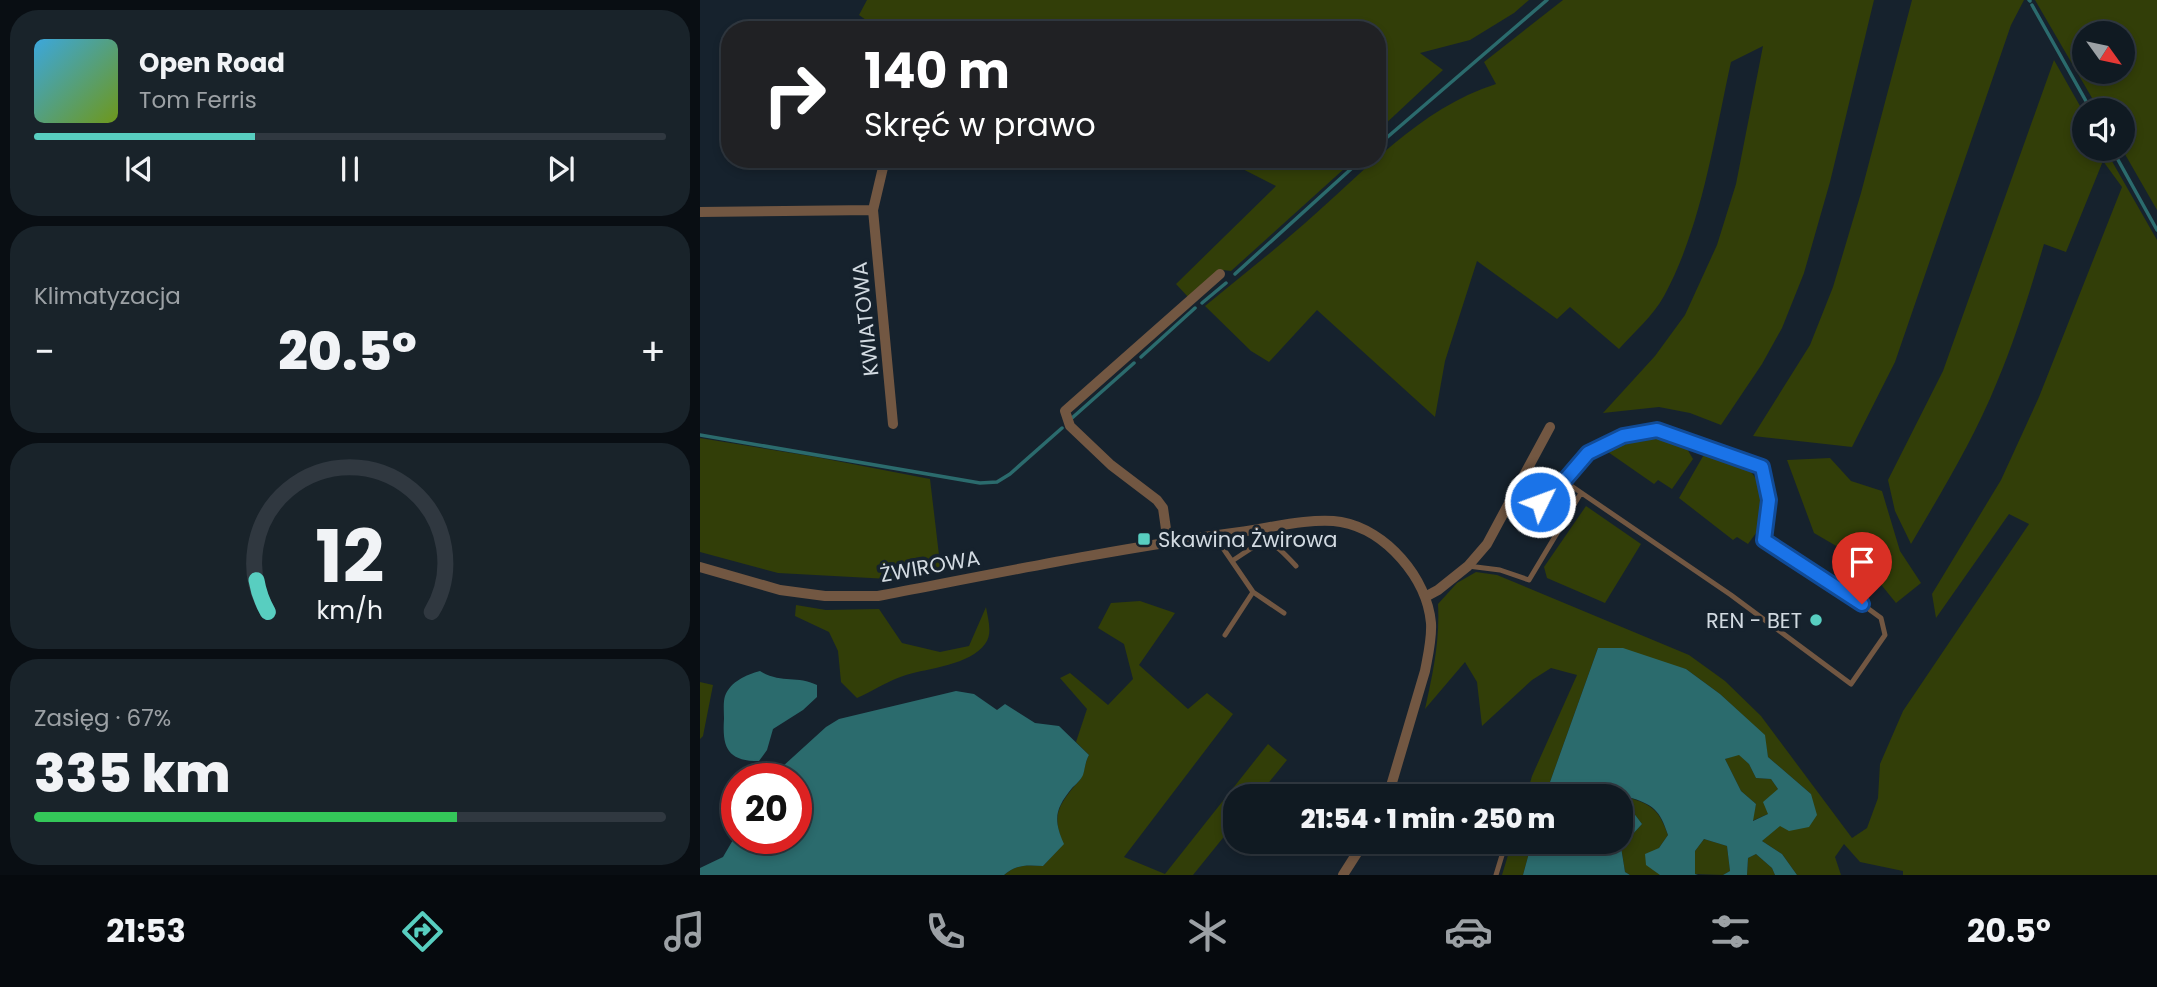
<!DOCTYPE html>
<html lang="pl">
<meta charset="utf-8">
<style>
:root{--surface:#101a22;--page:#19232a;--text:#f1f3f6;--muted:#9ca1a5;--line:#303840;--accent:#58cec0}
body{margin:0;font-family:Poppins,sans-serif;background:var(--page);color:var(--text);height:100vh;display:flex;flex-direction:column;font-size:26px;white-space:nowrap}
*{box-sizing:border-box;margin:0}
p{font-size:23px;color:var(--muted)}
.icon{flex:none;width:38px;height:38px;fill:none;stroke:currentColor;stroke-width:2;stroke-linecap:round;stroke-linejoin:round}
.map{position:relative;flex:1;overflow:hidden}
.drawer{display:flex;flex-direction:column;gap:10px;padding:10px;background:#090e13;width:700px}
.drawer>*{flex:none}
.top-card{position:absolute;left:21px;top:21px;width:665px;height:147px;border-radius:28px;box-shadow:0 4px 10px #0003,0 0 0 2px var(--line);background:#202124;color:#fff;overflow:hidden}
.needle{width:46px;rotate:123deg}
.tools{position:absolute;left:1372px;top:21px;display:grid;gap:14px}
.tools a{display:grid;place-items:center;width:63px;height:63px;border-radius:50%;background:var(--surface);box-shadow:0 4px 10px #0003,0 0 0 2px var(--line);font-size:35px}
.speed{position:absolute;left:21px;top:763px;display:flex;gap:14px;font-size:35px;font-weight:700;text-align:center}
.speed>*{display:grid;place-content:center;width:91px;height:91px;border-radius:50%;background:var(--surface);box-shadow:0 4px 10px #0003,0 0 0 2px var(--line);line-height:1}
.speed .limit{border:10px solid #d22;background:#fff;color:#111}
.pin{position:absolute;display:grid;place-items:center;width:60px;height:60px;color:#fff;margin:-72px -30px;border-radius:50% 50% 50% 0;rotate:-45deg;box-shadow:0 0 7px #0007}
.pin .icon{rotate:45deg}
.me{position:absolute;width:77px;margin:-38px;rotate:48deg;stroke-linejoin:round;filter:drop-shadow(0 0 5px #0008)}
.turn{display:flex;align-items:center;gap:24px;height:147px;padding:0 28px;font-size:32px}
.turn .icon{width:91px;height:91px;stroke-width:2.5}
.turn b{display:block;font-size:49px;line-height:60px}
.big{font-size:52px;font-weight:800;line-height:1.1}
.drawer .widget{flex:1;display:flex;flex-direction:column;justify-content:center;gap:10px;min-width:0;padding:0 24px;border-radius:28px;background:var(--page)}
.drawer .dial{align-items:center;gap:0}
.dial svg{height:182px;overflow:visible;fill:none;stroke:var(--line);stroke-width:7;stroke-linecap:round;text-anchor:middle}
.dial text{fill:var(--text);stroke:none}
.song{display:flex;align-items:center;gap:21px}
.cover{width:84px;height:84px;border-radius:10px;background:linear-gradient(135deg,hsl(200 70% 55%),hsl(80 70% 35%))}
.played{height:7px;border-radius:4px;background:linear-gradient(90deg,var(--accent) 35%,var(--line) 35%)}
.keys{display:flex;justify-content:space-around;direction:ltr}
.heat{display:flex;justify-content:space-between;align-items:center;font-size:38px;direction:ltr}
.charge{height:10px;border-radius:5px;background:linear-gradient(90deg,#34c759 67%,var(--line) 0)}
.trip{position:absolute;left:523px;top:784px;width:410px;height:70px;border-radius:28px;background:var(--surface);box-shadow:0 4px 10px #0003,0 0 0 2px var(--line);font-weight:800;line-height:70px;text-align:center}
.tabs{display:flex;height:112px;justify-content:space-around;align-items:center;background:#060a0e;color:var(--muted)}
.tabs .icon{width:49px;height:49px}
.tabs .selected{color:var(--accent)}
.tabs b{font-size:32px;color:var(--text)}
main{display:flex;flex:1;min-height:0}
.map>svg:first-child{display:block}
.green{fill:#323e08;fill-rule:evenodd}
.water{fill:#2b6b6d;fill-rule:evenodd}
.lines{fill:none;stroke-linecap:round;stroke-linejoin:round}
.stream{stroke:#2b6b6d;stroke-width:3.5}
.lane{stroke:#725742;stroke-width:5}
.street{stroke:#725742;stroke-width:10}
.route-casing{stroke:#114b97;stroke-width:18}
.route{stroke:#1a73e8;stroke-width:12}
.poi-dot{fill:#58cec0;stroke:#16222d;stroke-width:2.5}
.labels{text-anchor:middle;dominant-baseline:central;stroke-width:7;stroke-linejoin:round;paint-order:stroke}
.street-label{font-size:21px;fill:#d2dae1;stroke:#16222d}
.poi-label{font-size:21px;fill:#d2dae1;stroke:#16222d;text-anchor:start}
</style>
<main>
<section class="drawer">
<div class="widget">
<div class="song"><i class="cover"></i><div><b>Open Road</b><p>Tom Ferris</p></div></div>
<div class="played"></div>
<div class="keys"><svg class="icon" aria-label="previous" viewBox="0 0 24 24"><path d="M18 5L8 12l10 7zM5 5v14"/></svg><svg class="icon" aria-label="pause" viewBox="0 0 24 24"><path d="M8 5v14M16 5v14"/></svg><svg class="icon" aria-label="next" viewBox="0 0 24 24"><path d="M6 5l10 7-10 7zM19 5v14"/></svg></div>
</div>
<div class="widget"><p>Klimatyzacja</p>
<div class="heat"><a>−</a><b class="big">20.5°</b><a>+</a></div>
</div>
<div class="widget dial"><svg viewBox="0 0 100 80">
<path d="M14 69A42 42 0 1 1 86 69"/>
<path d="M14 69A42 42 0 0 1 9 55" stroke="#58cec0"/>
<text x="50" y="56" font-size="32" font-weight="700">12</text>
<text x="50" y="72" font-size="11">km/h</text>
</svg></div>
<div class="widget"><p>Zasięg · 67%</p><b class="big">335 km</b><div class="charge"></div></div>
</section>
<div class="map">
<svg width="1457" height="875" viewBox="0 0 1457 875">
<rect width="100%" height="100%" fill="#16222d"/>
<path class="green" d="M167,0h662l-15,13 -44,27 -50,13 23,17 -62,58 6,3 -10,8v-109h-497l-21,-15z
M863,0h311l-44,182 -26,91 -22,55 -20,36 -41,61 -31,-12 -31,-6 -56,6 52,-57 30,-41 32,-70 19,-61 27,-138 -32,16c-17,77 -29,164 -67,234 -10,19 -31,37 -45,53l-49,-42 -13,12 -80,-58 -32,100 -10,56 -118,-107 -48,52 -18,-11 -46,-45c33,-27 67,-54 99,-82 59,-51 116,-116 192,-140l-12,-22z
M1212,0h112l-13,25 -116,337 -43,85 -99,-11 57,-91 23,-58 28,-94z
M1335,0h122v210l-35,-61 1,-39h-24zM1384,33h39v39h-39z
M1354,60l30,53v36h21l52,91v635h-254v-4l-43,-9 -16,-18 -9,13 6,18h-44l-15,-21 -20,-13 49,-47 -43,-37 -4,-22 -44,-41 -34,-25 -88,-21 -53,148h-19l6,-20 45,-101 -26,-7 -19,12 -50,46 -5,-44 -12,-20 -40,47c8,-36 15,-68 13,-105l19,-21 19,-11 21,3 192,80 36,26 36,35 91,122 15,-10 11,-30 2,-34 23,-53 126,-187 -20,-10 -73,104 -4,-24 69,-114 38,-83 83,-210 -19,-26 -37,91 -22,-8c-14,47 -28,93 -47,138 -23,57 -55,109 -86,162l-16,-33 -7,-31 55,-109z
M523,159h132l-124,112 -8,-1 -35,27 -12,-13 100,-98z
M954,435l32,12 7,12 -21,30 -14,-9 -4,4 -46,-32 18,-13z
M0,438l116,19 114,22 11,93 -52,7 -111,-6 -78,-21z
M1006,451l45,21 10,13 -2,44 -11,15 -11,-7 -4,3 -54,-42z
M1130,458l21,23 31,10 18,60 21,32 -25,20 -34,-42 -48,-28 -27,-73z
M886,506l55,38 -36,59 -58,-25 -3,-11z
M440,601l35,12 -36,52 49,44 19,-16 26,21 -109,143 41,17 103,-130 19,16 -29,36h-22l-1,27 -42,52h-189c12,-11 24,-10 39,-9l20,-22c-9,-25 -8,-34 9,-55 3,-4 9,-9 10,-13 3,-7 3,-14 7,-21l-13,-13 11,-33 -27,-31 10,-5 38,32 25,-26 -9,-35 -26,-16 13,-25z
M96,605l30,5 53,-1 23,34 38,9 29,-6 17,-39c2,12 7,27 -1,37 -15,21 -56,24 -79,31 -17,5 -33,16 -49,23l-16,-16 -3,-31 -9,-19 -34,-16z
M0,682l13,3 -10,51 -3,3z
M1039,754l10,10 7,14 15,1 7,10 -10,25 -16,7 4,-17 -15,-13 -16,-32z
M927,797c26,8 32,13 41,38l-9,13 1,27h-30l-5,-3 -4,-25 21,-23 -9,-12z
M1004,839l23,7 3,25 -7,4 -28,-1v-23z
M812,842h20l-9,33h-21z
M1056,854l16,14 3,7h-28l1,-17z"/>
<path class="water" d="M898,648h25l63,21 34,25 45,41 3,22 43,37 6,21 -8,12 -20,4 -9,-5 -18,15 20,13 15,21h-22l-3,-7 -16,-14 -8,4 -1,17h-24l7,-4 -3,-25 -23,-7 -9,12v23l3,1h-38l-14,-10 -1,-11 14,-6 9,-13c-8,-25 -15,-31 -40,-38l5,15 9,12 -21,23 4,25 5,3h-107l9,-33h88v-46h-75zM1039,755l10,9 7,14 15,1 7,10 -15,13 5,12 -15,7 3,-17 -15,-13 -16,-32z
M60,671c22,13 37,4 57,14v12l-14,13 -30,19 -6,21 -8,11c-31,0 -37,-13 -35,-42 0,-7 -1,-17 1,-23 6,-15 21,-21 35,-25z
M256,691l18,3 23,16 8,-6 30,19 24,3 30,29c-4,7 -4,14 -6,20 -2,5 -8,10 -11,13 -17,21 -19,31 -8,56l-21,22c-15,-1 -27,-2 -39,9h-304v-7l23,-11 14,-24v5h59v-59h-12l-2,-12 44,-40 13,-8z"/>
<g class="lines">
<path class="stream" d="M1329,0l1,1
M1332,5l59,105
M677,146l170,-146
M1412,149l45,81
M535,274l127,-115
M502,303l24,-20
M441,357l54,-49
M372,418l62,-55
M0,435l280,48 17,-1 13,-8 52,-46"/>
<path class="lane" d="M813,494l27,8 18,-14 30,-35 35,-17 34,-6 105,37 7,33 -5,40 80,51 37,27 4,17 -34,49 -120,-89 -167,-114
M514,535l39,57 -28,43
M532,561c35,-23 34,-27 64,5
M768,566l32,4 29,10 52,-87
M553,592l31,21
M822,796l5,-11
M796,875l10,-33"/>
<path class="street" d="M185,159l-12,51 20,214
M0,212l173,-2
M468,543l-5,-35 -6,-8 -46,-35 -41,-39 -5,-15 155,-137
M0,567l80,23 45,6h53c120,-23 241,-48 362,-64 28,-4 74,-15 101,-10 45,8 86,56 90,101 1,16 -3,32 -6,48l-37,125
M725,597l13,-7 30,-24 19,-22 63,-117
M643,875l21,-33"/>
</g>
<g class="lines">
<defs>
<path id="route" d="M840,502l18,-14 30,-35 35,-17 34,-6 105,37 7,33 -5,40 98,64"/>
</defs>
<use href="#route" class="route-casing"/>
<use href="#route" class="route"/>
</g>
<g class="poi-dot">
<rect x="437" y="532" width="14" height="14" rx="3.5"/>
<circle cx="1116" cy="620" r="7"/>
</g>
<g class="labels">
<g class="street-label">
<text transform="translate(165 319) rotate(-96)">KWIATOWA</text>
<text transform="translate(230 566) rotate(-10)">ŻWIROWA</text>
</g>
<g class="poi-label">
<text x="458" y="539">Skawina Żwirowa</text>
<text x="1102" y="620" text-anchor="end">REN - BET</text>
</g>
</g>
</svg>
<div class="tools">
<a><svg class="needle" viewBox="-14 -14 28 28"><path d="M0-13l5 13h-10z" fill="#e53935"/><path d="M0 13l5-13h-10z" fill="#9ca1a5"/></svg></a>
<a><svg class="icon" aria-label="sound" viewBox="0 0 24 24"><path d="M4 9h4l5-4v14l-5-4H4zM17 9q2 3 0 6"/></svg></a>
</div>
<div class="speed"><div class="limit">20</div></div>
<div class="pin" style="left:1162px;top:604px;background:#d93025"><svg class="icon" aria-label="arrive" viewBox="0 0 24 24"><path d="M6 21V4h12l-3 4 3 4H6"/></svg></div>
<svg class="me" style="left:840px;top:502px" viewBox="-20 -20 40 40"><circle r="17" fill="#1a73e8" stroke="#fff" stroke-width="3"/><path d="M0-11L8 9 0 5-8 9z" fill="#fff"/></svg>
<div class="trip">21:54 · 1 min · 250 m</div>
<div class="top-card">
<div class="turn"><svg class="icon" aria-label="right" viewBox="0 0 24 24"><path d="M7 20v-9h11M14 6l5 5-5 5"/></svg><div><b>140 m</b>Skręć w prawo</div></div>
</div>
</div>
</main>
<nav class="tabs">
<b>21:53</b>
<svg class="icon selected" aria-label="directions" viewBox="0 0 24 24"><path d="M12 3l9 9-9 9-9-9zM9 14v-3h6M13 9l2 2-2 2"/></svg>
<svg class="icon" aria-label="music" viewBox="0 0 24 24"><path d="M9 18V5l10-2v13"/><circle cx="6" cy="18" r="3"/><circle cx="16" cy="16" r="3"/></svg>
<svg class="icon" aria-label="phone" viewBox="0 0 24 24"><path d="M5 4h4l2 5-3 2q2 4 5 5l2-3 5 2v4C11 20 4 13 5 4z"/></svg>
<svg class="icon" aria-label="climate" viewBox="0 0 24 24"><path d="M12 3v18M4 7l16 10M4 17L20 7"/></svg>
<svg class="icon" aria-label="car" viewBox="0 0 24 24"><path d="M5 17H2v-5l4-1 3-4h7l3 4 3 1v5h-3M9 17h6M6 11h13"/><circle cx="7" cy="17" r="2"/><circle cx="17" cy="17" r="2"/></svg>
<svg class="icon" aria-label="filters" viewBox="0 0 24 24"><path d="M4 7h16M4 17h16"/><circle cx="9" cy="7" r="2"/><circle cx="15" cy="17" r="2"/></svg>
<b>20.5°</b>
</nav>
